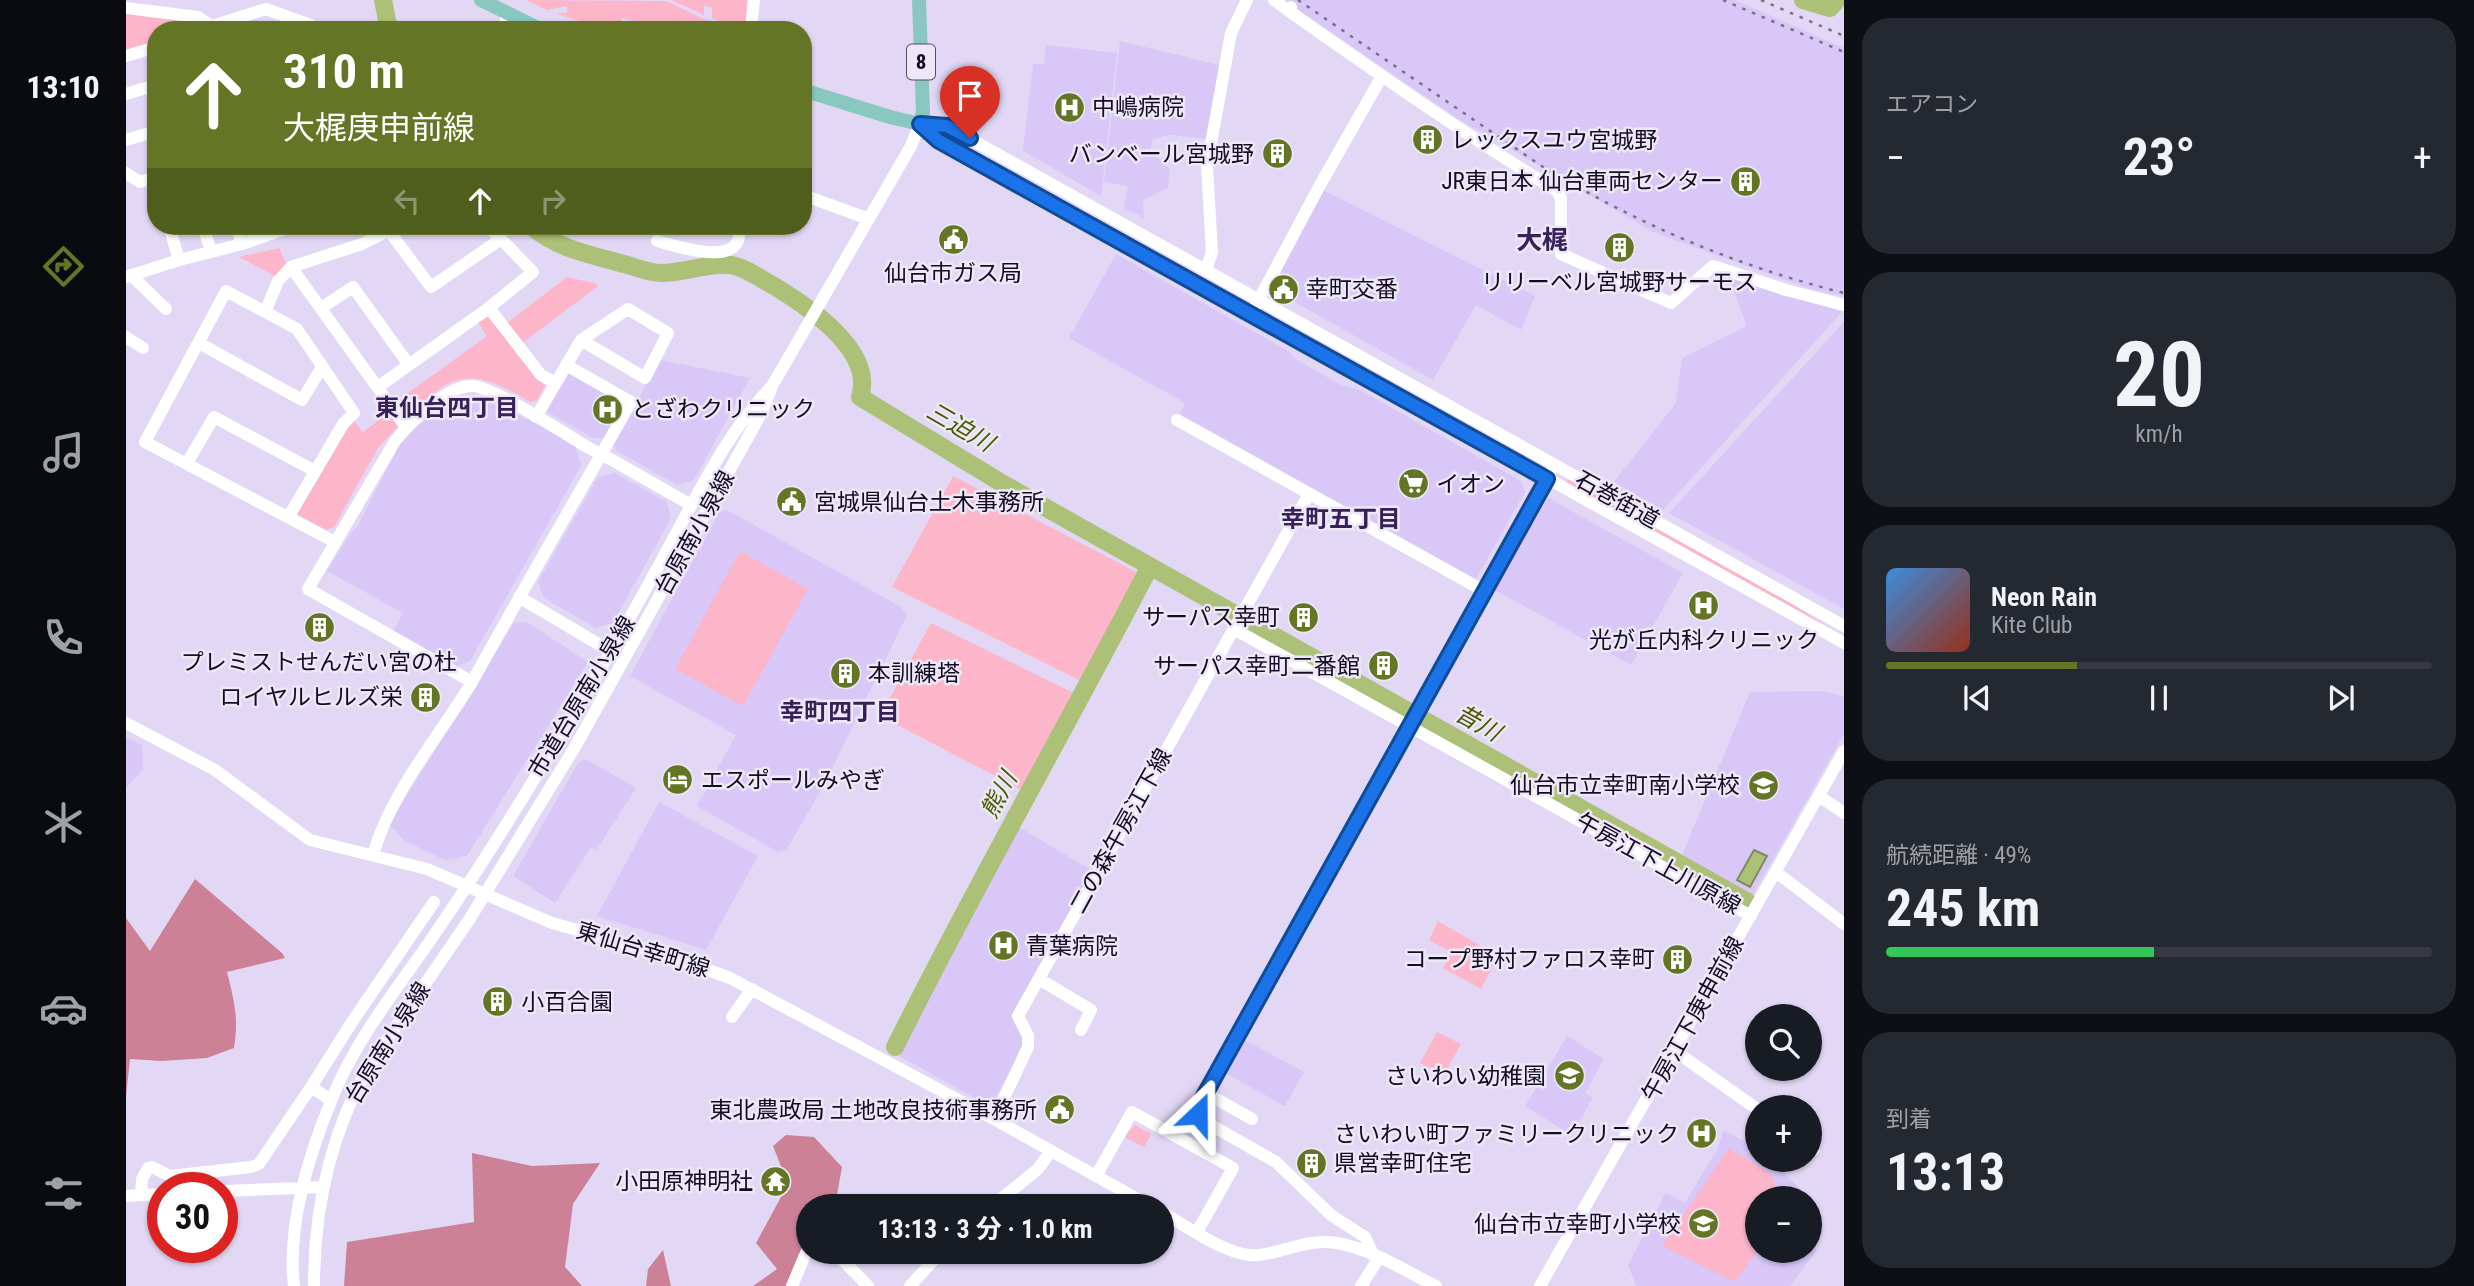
<!DOCTYPE html>
<html lang="ja">
<meta charset="utf-8">
<style>
:root{--surface:#171b24;--page:#242831;--text:#f1f3f6;--muted:#9ea1a6;--line:#363941;--accent:#647625}
body{margin:0;font-family:"Roboto Condensed","Noto Sans JP",sans-serif;background:var(--page);color:var(--text);height:100vh;display:flex;flex-direction:column;font-size:26px;white-space:nowrap}
*{box-sizing:border-box;margin:0}
p{font-size:23px;color:var(--muted)}
.icon{flex:none;width:38px;height:38px;fill:none;stroke:currentColor;stroke-width:2;stroke-linecap:round;stroke-linejoin:round}
.map{position:relative;flex:1;overflow:hidden}
.sheet{display:flex;flex-direction:column;gap:18px;padding:18px;background:#0d0f14;width:630px}
.sheet>*{flex:none}
.guide{position:absolute;left:21px;top:21px;width:665px;height:214px;border-radius:28px;box-shadow:0 2px 5px #0004;background:#647625;color:#fff;overflow:hidden}
.tools{position:absolute;left:1619px;top:1004px;display:grid;gap:14px}
.tools a{display:grid;place-items:center;width:77px;height:77px;border-radius:50%;background:var(--surface);box-shadow:0 2px 5px #0004;font-size:35px}
.speed{position:absolute;left:21px;top:1172px;display:flex;gap:14px;font-size:35px;font-weight:700;text-align:center}
.speed>*{display:grid;place-content:center;width:91px;height:91px;border-radius:50%;background:var(--surface);box-shadow:0 2px 5px #0004;line-height:1}
.speed .limit{border:10px solid #d22;background:#fff;color:#111}
.pin{position:absolute;display:grid;place-items:center;width:60px;height:60px;color:#fff;margin:-72px -30px;border-radius:50% 50% 50% 0;rotate:-45deg;box-shadow:0 0 7px #0007}
.pin .icon{rotate:45deg}
.me{position:absolute;width:77px;margin:-38px;rotate:23deg;stroke-linejoin:round;filter:drop-shadow(0 0 5px #0008)}
.turn{display:flex;align-items:center;gap:24px;height:147px;padding:0 21px;font-size:32px}
.turn .icon{width:91px;height:91px;stroke-width:2.5}
.turn b{display:block;font-size:49px;line-height:60px}
.lanes{display:flex;align-items:center;height:66px;padding:0 21px;background:#0003;justify-content:center;gap:35px;direction:ltr}
.lanes .off{opacity:.35}
.big{font-size:52px;font-weight:700;line-height:1.1}
.sheet .card{flex:1;display:flex;flex-direction:column;justify-content:center;gap:10px;min-width:0;padding:0 24px;border-radius:28px;background:var(--page)}
.sheet .dial{align-items:center;gap:0}
.dial b{font-size:91px;line-height:1}
.song{display:flex;align-items:center;gap:21px}
.cover{width:84px;height:84px;border-radius:10px;background:linear-gradient(135deg,hsl(210 70% 55%),hsl(10 70% 35%))}
.played{height:7px;border-radius:4px;background:linear-gradient(90deg,var(--accent) 35%,var(--line) 35%)}
.keys{display:flex;justify-content:space-around;direction:ltr}
.heat{display:flex;justify-content:space-between;align-items:center;font-size:38px;direction:ltr}
.charge{height:10px;border-radius:5px;background:linear-gradient(90deg,#34c759 49%,var(--line) 0)}
.trip{position:absolute;left:670px;top:1194px;width:378px;height:70px;border-radius:35px;background:var(--surface);box-shadow:0 2px 5px #0004;font-weight:700;line-height:70px;text-align:center}
main{display:flex;flex:1;min-height:0}
.tabs{display:flex;flex-direction:column;width:126px;justify-content:space-around;align-items:center;background:#090b0e;color:var(--muted)}
.tabs .icon{width:49px;height:49px}
.tabs .current{color:var(--accent)}
.tabs b{font-size:32px;color:var(--text)}
.map>svg:first-child{display:block}
.built{fill:#d8c7f7}
.green{fill:#fdb5c9}
.forest{fill:#cd8197}
.water{fill:#adc078;stroke:#7f8a5f;stroke-width:2}
.lines{fill:none;stroke-linecap:round;stroke-linejoin:round}
.river{stroke:#adc078;stroke-width:18}
.minor{stroke:#fff;stroke-width:12}
.major{stroke:#89c8bf;stroke-width:14}
.rail{stroke:#7a708b;stroke-width:2.5;stroke-dasharray:3.5 7;stroke-linecap:butt}
.route-casing{stroke:#114b97;stroke-width:18}
.route{stroke:#1a73e8;stroke-width:12}
.labels{text-anchor:middle;dominant-baseline:central;stroke-width:5;stroke-linejoin:round;paint-order:stroke}
.shield{fill:#ede8f6;stroke:#564d63;stroke-width:2}
.shield-label{font-size:21px;font-weight:bold;fill:#150b24}
.poi-label{font-size:23px;fill:#150b24;stroke:#ede8f6;text-anchor:end}
.street-label{font-size:23px;fill:#150b24;stroke:#ede8f6}
.neighbourhood-label{font-size:24px;font-weight:bold;fill:#3a205b;stroke:#ede8f6}
.water-label{font-size:24px;font-style:italic;fill:#495903;stroke:#ede8f6}
.quarter-label{font-size:26px;font-weight:bold;fill:#3a205b;stroke:#ede8f6}
</style>
<main>
<nav class="tabs">
<b>13:10</b>
<svg class="icon current" aria-label="directions" viewBox="0 0 24 24"><path d="M12 3l9 9-9 9-9-9zM9 14v-3h6M13 9l2 2-2 2"/></svg>
<svg class="icon" aria-label="music" viewBox="0 0 24 24"><path d="M9 18V5l10-2v13"/><circle cx="6" cy="18" r="3"/><circle cx="16" cy="16" r="3"/></svg>
<svg class="icon" aria-label="phone" viewBox="0 0 24 24"><path d="M5 4h4l2 5-3 2q2 4 5 5l2-3 5 2v4C11 20 4 13 5 4z"/></svg>
<svg class="icon" aria-label="climate" viewBox="0 0 24 24"><path d="M12 3v18M4 7l16 10M4 17L20 7"/></svg>
<svg class="icon" aria-label="car" viewBox="0 0 24 24"><path d="M5 17H2v-5l4-1 3-4h7l3 4 3 1v5h-3M9 17h6M6 11h13"/><circle cx="7" cy="17" r="2"/><circle cx="17" cy="17" r="2"/></svg>
<svg class="icon" aria-label="filters" viewBox="0 0 24 24"><path d="M4 7h16M4 17h16"/><circle cx="9" cy="7" r="2"/><circle cx="15" cy="17" r="2"/></svg>
</nav>
<div class="map">
<svg width="1718" height="1286" viewBox="0 0 1718 1286">
<rect width="100%" height="100%" fill="#e2d8f5"/>
<path class="built" d="M1158,0h451l109,48v248l-34,-7 -157,-57 -196,-114z
M994,41l103,25 -14,73 -39,-4 -17,4 -4,15 13,6 8,10 -2,18 -25,12 1,18 -20,-10 4,-22 -24,-4z
M920,45l71,8 -16,143 -78,-45 10,-87h11z
M1197,190l212,106 -14,34 -45,-25 -43,75 -142,-80 9,-18 -20,-11z
M990,254l174,98 4,6 45,26 23,7 159,90 4,11 -49,87 -296,-165 5,-11 -116,-65z
M1602,276l114,36 -179,198 -49,-28 62,-79 6,-45 65,-32z
M1718,322v287l-175,-96z
M534,360l90,18 -56,102 -17,5 -60,-34 -4,-7z
M445,373l48,26 2,9 -17,30h-11l-47,-27 21,-36z
M351,396l60,28 38,22 6,20 -111,195 -14,5 -63,-34 10,-19 -76,-42 23,-37 7,-7 47,-91 50,-38z
M489,473l52,29 4,16 -58,105 -17,5 -52,-30 -6,-16 60,-105z
M1422,498l135,75 -52,92 -136,-75z
M601,510l174,97 6,8 -82,168 -38,66 -9,3 -81,-46 39,-71 -106,-59 90,-165z
M401,622l61,40 -121,194 -22,4 -40,-19 -16,-17 125,-201z
M1693,691l25,5v38l-93,164 -71,-38 70,-168z
M0,737l16,8 1,25 -17,17z
M460,759l50,29 -40,62 -5,-3 -36,56 -42,-27 65,-113z
M533,802l99,54 -52,94 -109,-34z
M891,826l76,45 -78,150 8,16 -2,14 -30,56 -97,-54z
M1441,1036l37,23 -19,34 8,5 -22,37 -46,-29z
M1115,1038l63,34 -19,34 -62,-34z
M1598,1130l33,19v11h15l37,39h-52v52h53v-7l7,6 -27,36h-154l-8,-21 38,-72 19,10 32,-53z"/>
<path class="green" d="M400,0l140,1 61,29h-94l2,-9 -13,-3 -3,12h-9l-53,-16 11,-2 -2,-6 -19,4z
M545,0h76l-2,30h-11v-3l-22,-9v-11l-8,-1v9z
M0,13l76,10 4,7h-50v15l-30,9z
M153,248l8,17 -12,11 -36,-19z
M441,277l30,7v3l-75,56 -15,-20z
M357,317h8l54,69 -8,14 -7,2c-23,-13 -51,-32 -78,-20 -15,6 -29,20 -42,29l-6,-1 -7,-9 90,-65 -9,-14z
M262,413l10,13 -20,22 -44,79 -8,3 -29,-16 51,-86 6,-7 9,11z
M827,476l187,98 -59,107 -189,-94z
M1442,479l210,116 45,29 -1,2 -256,-142z
M614,551l68,38 -65,117 -68,-37z
M805,623l149,73 -52,97 -148,-77z
M1312,921l60,35 -17,33 -38,-21 8,-16 -22,-12z
M1311,1032l24,12 -17,31 -24,-12z
M1009,1125l16,9 -7,13 -20,-10z
M1603,1148l43,27 8,21v3h-23v52l-22,31 -73,-36z"/>
<path class="forest" d="M69,879l87,74 3,5 -58,14c7,28 12,46 7,76l-27,10 -45,3 -32,-2 -4,38v-179l24,33z
M660,1135l28,2 28,30 -7,39h-27v34l-20,46h-35l24,-17 -21,-26 32,-59 -15,-38z
M346,1153l60,13 68,-3 -27,41 -8,63 17,19h-238l3,-44 127,-20z
M537,1250l8,36h-25l2,-17z"/>
<path class="water" d="M1628,850l13,6 -17,31 -13,-7z"/>
<g class="lines">
<path class="river" d="M257,0l6,30
M1677,0l27,8 7,-8
M405,226c26,23 61,29 93,38 12,3 25,9 37,9 23,0 46,-10 69,-8 15,2 31,14 44,21 33,20 101,64 86,111l140,85 748,420
M769,1047c80,-161 170,-317 253,-477v-5"/>
<path class="minor" d="M1148,0l15,11
M1165,7l-2,4c88,62 177,124 268,180l4,7v56l110,49 42,-37 73,24 58,15
M0,8l72,9 14,9v4
M86,26l54,-17 58,21
M380,30v-17
M625,30l3,-30
M0,56l30,-9
M0,94l30,-9
M794,124l19,17 905,502
M794,124l27,2 897,500
M0,140l30,-9
M0,173l14,9 16,-5
M677,195l66,24
M43,226l10,34
M77,226l8,25
M110,226l6,18
M263,231l42,56 70,-48
M531,241c23,6 89,29 82,-15
M165,267l71,-23 22,-11 21,-7
M1080,270l6,-18 -5,-86 24,-133 16,-33
M5,275l35,34
M0,277l53,-17 63,-16 51,-18
M1129,307l65,-122 62,-109
M195,308l32,-21 56,78
M363,308l52,67 15,8
M139,312l13,-31 13,-14 115,160
M0,337l17,11
M73,343l103,57 20,-33
M440,365l65,37 -37,65c-41,71 -82,143 -122,215l-164,-93 87,-148c16,-19 51,-56 78,-55 20,1 93,48 114,61l27,14 77,44
M252,387l108,-77 47,-38 -45,-46
M410,417l45,-77 47,-31 40,24 -23,45 -64,-38
M1051,420l307,171
M61,463l27,-46 101,54
M163,516l54,-92 11,-11 -57,-84 -71,-38 -81,151 190,100
M393,597l96,57
M1108,629l517,287
M0,723l89,47 95,70 117,29 125,54 118,33 60,22 264,141 156,87
M1693,796l25,17
M247,855c17,-62 66,-118 99,-173
M1650,872l68,52
M913,979l52,31 -10,20
M606,1017l20,-28
M1549,1051l82,58
M1080,1093l46,26
M205,1100l-20,-13 41,-65 82,-120
M868,1119l34,-72v-11l-10,-20 291,-522
M1684,1147l4,3
M970,1176l36,-64 101,56 -36,64
M96,1191l102,-4
M15,1195l1,-16 6,-11 4,-1 18,9 81,-9 8,-3 52,-77
M0,1196l37,-2
M866,1206l46,-37 13,-18
M1036,1212c24,14 69,47 97,43 26,-3 51,-17 78,-12 35,6 68,28 99,43
M708,1251l34,35
M1248,1256l-9,-19 -34,-22 -55,-53 -74,-42 -4,-10 352,-637
M168,1286c-7,-59 15,-131 37,-185 23,-60 67,-113 103,-166 44,-64 85,-130 125,-197 40,-64 77,-130 113,-197 29,-53 57,-111 100,-155l139,-240 9,-22
M188,1286c0,-76 16,-150 53,-217l102,-149 106,-173 187,-335 9,-23
M666,1286l16,-38
M784,1286l32,-35
M1235,1286l18,-28
M1414,1286l304,-535"/>
<path class="major" d="M355,0l61,30
M677,90l87,27 30,7 3,-12 -4,-112"/>
<path class="rail" d="M1172,0l245,167c97,58 191,98 301,126
M1597,0l121,52
M1635,0l83,36"/>
</g>
<g class="lines">
<defs>
<path id="route" d="M844,138l-23,-12 -27,-2 19,17 608,338 -348,626 -1,9"/>
</defs>
<use href="#route" class="route-casing"/>
<use href="#route" class="route"/>
</g>
<defs>
<symbol id="hospital-disc" viewBox="-11 -11 22 22"><circle r="9.5" fill="#647625" stroke="#ede8f6"/><path d="M-5-5h3v3.5h4V-5h3V5h-3V1.5h-4V5h-3Z" fill="#fff"/></symbol>
<symbol id="building-disc" viewBox="-11 -11 22 22"><circle r="9.5" fill="#647625" stroke="#ede8f6"/><path d="M-4-6H4V6H1V3H-1V6H-4ZM-2.5-4.3h1.7v1.8h-1.7ZM.8-4.3h1.7v1.8H.8ZM-2.5-1h1.7V.8h-1.7ZM.8-1h1.7V.8H.8Z" fill="#fff"/></symbol>
<symbol id="civic-disc" viewBox="-11 -11 22 22"><circle r="9.5" fill="#647625" stroke="#ede8f6"/><path d="M-.6-6.5H3V-4.5H.6V-3L4-1V1h2V6H-6V1h2V-1L-.6-3ZM-1.2 2.5V6h2.4V2.5Z" fill="#fff"/></symbol>
<symbol id="supermarket-disc" viewBox="-11 -11 22 22"><circle r="9.5" fill="#647625" stroke="#ede8f6"/><path d="M-6-5.5h2.5l.6 2H6L4.5 2H-2.5L-4.4-4H-6ZM-1.5 3.2a1.3 1.3 0 1 0 .1 0ZM3 3.2a1.3 1.3 0 1 0 .1 0Z" fill="#fff"/></symbol>
<symbol id="hotel-disc" viewBox="-11 -11 22 22"><circle r="9.5" fill="#647625" stroke="#ede8f6"/><path d="M-6-4.5h1.5V1H6V5H4.5V3h-9V5H-6ZM-4 0a1.8 1.8 0 1 1 3.6 0ZM.5 0V-2.5h3Q6-2.5 6 0Z" fill="#fff"/></symbol>
<symbol id="school-disc" viewBox="-11 -11 22 22"><circle r="9.5" fill="#647625" stroke="#ede8f6"/><path d="M0-5L7-2L0 1L-7-2ZM-4 1L0 2.5L4 1V4Q0 6-4 4Z" fill="#fff"/></symbol>
<symbol id="temple-disc" viewBox="-11 -11 22 22"><circle r="9.5" fill="#647625" stroke="#ede8f6"/><path d="M0-6L5-2H3V0L6.5 2.5H4V6H1.5V3h-3V6H-4V2.5H-6.5L-3 0V-2H-5Z" fill="#fff"/></symbol>
</defs>
<g fill-rule="evenodd">
<use href="#hospital-disc" x="926" y="90" width="35" height="35"/>
<use href="#building-disc" x="1284" y="122" width="35" height="35"/>
<use href="#building-disc" x="1134" y="136" width="35" height="35"/>
<use href="#building-disc" x="1602" y="164" width="35" height="35"/>
<use href="#civic-disc" x="810" y="222" width="35" height="35"/>
<use href="#building-disc" x="1476" y="230" width="35" height="35"/>
<use href="#civic-disc" x="1140" y="272" width="35" height="35"/>
<use href="#hospital-disc" x="464" y="392" width="35" height="35"/>
<use href="#supermarket-disc" x="1270" y="466" width="35" height="35"/>
<use href="#civic-disc" x="648" y="484" width="35" height="35"/>
<use href="#hospital-disc" x="1560" y="588" width="35" height="35"/>
<use href="#building-disc" x="1160" y="600" width="35" height="35"/>
<use href="#building-disc" x="176" y="610" width="35" height="35"/>
<use href="#building-disc" x="1240" y="648" width="35" height="35"/>
<use href="#building-disc" x="702" y="656" width="35" height="35"/>
<use href="#building-disc" x="282" y="680" width="35" height="35"/>
<use href="#hotel-disc" x="534" y="762" width="35" height="35"/>
<use href="#school-disc" x="1620" y="768" width="35" height="35"/>
<use href="#hospital-disc" x="860" y="928" width="35" height="35"/>
<use href="#building-disc" x="1534" y="942" width="35" height="35"/>
<use href="#building-disc" x="354" y="984" width="35" height="35"/>
<use href="#school-disc" x="1426" y="1058" width="35" height="35"/>
<use href="#civic-disc" x="916" y="1092" width="35" height="35"/>
<use href="#hospital-disc" x="1558" y="1116" width="35" height="35"/>
<use href="#building-disc" x="1168" y="1146" width="35" height="35"/>
<use href="#temple-disc" x="632" y="1164" width="35" height="35"/>
<use href="#school-disc" x="1560" y="1206" width="35" height="35"/>
</g>
<g class="labels">
<rect class="shield" x="781" y="44.5" width="28" height="35" rx="5"/>
<g class="shield-label">
<text x="795" y="62">8</text>
</g>
<g class="poi-label">
<text x="966" y="107" text-anchor="start">中嶋病院</text>
<text x="1325" y="140" text-anchor="start">レックスユウ宮城野</text>
<text x="1128" y="154">バンベール宮城野</text>
<text x="1597" y="181">JR東日本 仙台車両センター</text>
<text x="827" y="273" text-anchor="middle">仙台市ガス局</text>
<text x="1493" y="282" text-anchor="middle">リリーベル宮城野サーモス</text>
<text x="1180" y="289" text-anchor="start">幸町交番</text>
<text x="505" y="409" text-anchor="start">とざわクリニック</text>
<text x="1310" y="484" text-anchor="start">イオン</text>
<text x="688" y="502" text-anchor="start">宮城県仙台土木事務所</text>
<text x="1154" y="617">サーパス幸町</text>
<text x="1578" y="640" text-anchor="middle">光が丘内科クリニック</text>
<text x="193" y="662" text-anchor="middle">プレミストせんだい宮の杜</text>
<text x="1234" y="666">サーパス幸町二番館</text>
<text x="742" y="673" text-anchor="start">本訓練塔</text>
<text x="277" y="697">ロイヤルヒルズ栄</text>
<text x="575" y="780" text-anchor="start">エスポールみやぎ</text>
<text x="1614" y="785">仙台市立幸町南小学校</text>
<text x="900" y="946" text-anchor="start">青葉病院</text>
<text x="1529" y="959">コープ野村ファロス幸町</text>
<text x="395" y="1002" text-anchor="start">小百合園</text>
<text x="1420" y="1076">さいわい幼稚園</text>
<text x="911" y="1110">東北農政局 土地改良技術事務所</text>
<text x="1553" y="1134">さいわい町ファミリークリニック</text>
<text x="1208" y="1163" text-anchor="start">県営幸町住宅</text>
<text x="627" y="1181">小田原神明社</text>
<text x="1555" y="1224">仙台市立幸町小学校</text>
</g>
<g class="street-label">
<text transform="translate(1491 500) rotate(29)">石巻街道</text>
<text transform="translate(569 533) rotate(-61)">台原南小泉線</text>
<text transform="translate(456 697) rotate(-59)">市道台原南小泉線</text>
<text transform="translate(995 831) rotate(-61)">二の森午房江下線</text>
<text transform="translate(1532 864) rotate(29)">午房江下上川原線</text>
<text transform="translate(517 950) rotate(17)">東仙台幸町線</text>
<text transform="translate(1567 1019) rotate(-61)">午房江下庚申前線</text>
<text transform="translate(262 1043) rotate(-58)">台原南小泉線</text>
</g>
<g class="neighbourhood-label">
<text x="321" y="408">東仙台四丁目</text>
<text x="1215" y="519">幸町五丁目</text>
<text x="714" y="712">幸町四丁目</text>
</g>
<g class="water-label">
<text transform="translate(834 427) rotate(30)">三迫川</text>
<text transform="translate(1352 723) rotate(29)">昔川</text>
<text transform="translate(873 795) rotate(-62)">熊川</text>
</g>
<g class="quarter-label">
<text x="1416" y="240">大梶</text>
</g>
</g>
</svg>
<div class="tools">
<a><svg class="icon" aria-label="search" viewBox="0 0 24 24"><circle cx="10" cy="10" r="6"/><path d="M15 15l6 6"/></svg></a>
<a>+</a>
<a>−</a>
</div>
<div class="speed"><div class="limit">30</div></div>
<div class="pin" style="left:844px;top:138px;background:#d93025"><svg class="icon" aria-label="arrive" viewBox="0 0 24 24"><path d="M6 21V4h12l-3 4 3 4H6"/></svg></div>
<svg class="me" style="left:1072px;top:1114px" viewBox="-20 -20 40 40"><path d="M0-17L14 15 0 8-14 15z" fill="#1a73e8" stroke="#fff" stroke-width="4"/></svg>
<div class="trip">13:13 · 3 分 · 1.0 km</div>
<div class="guide">
<div class="turn"><svg class="icon" aria-label="ahead" viewBox="0 0 24 24"><path d="M12 20V5M6 11l6-6 6 6"/></svg><div><b>310 m</b>大梶庚申前線</div></div>
<div class="lanes"><svg class="icon off" aria-label="left" viewBox="0 0 24 24"><path d="M17 20v-9H6M10 6l-5 5 5 5"/></svg><svg class="icon" aria-label="ahead" viewBox="0 0 24 24"><path d="M12 20V5M6 11l6-6 6 6"/></svg><svg class="icon off" aria-label="right" viewBox="0 0 24 24"><path d="M7 20v-9h11M14 6l5 5-5 5"/></svg></div>
</div>
</div>
<section class="sheet">
<div class="card"><p>エアコン</p>
<div class="heat"><a>−</a><b class="big">23°</b><a>+</a></div>
</div>
<div class="card dial"><b>20</b><p>km/h</p></div>
<div class="card">
<div class="song"><i class="cover"></i><div><b>Neon Rain</b><p>Kite Club</p></div></div>
<div class="played"></div>
<div class="keys"><svg class="icon" aria-label="previous" viewBox="0 0 24 24"><path d="M18 5L8 12l10 7zM5 5v14"/></svg><svg class="icon" aria-label="pause" viewBox="0 0 24 24"><path d="M8 5v14M16 5v14"/></svg><svg class="icon" aria-label="next" viewBox="0 0 24 24"><path d="M6 5l10 7-10 7zM19 5v14"/></svg></div>
</div>
<div class="card"><p>航続距離 · 49%</p><b class="big">245 km</b><div class="charge"></div></div>
<div class="card"><p>到着</p><b class="big">13:13</b></div>
</section>
</main>
